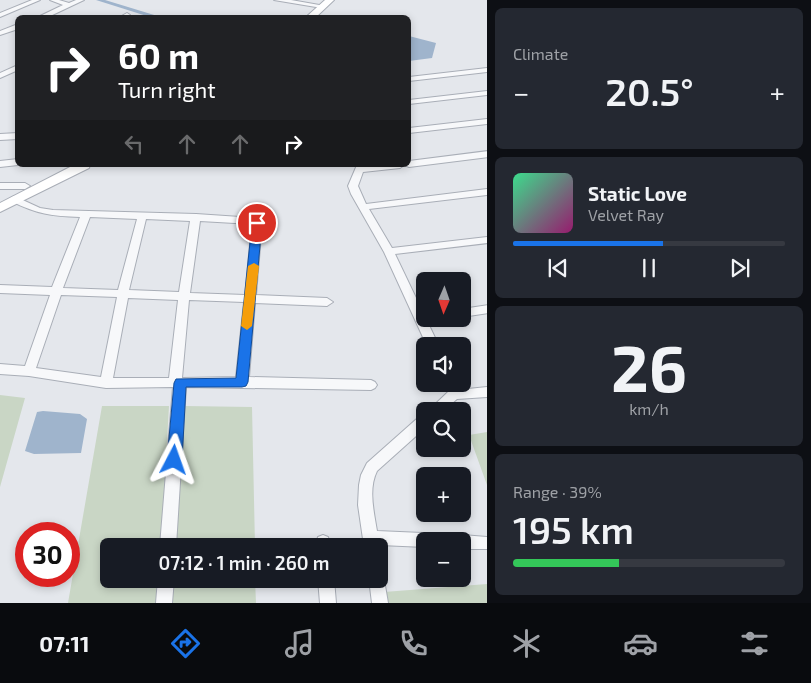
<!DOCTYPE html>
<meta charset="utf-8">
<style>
:root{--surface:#171b24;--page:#242831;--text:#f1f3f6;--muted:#9ea1a6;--line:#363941;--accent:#1a73e8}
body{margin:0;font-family:"Exo 2",sans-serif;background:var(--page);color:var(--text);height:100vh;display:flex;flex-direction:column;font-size:19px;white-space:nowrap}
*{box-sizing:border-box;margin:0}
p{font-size:16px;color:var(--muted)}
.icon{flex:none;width:28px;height:28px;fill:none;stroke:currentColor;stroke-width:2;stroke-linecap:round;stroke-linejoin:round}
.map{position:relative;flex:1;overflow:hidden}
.details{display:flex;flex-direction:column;gap:8px;padding:8px;background:#0d0f14;width:324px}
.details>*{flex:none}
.banner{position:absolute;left:15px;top:15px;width:396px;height:152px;border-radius:8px;box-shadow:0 2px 8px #0003;background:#202124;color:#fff;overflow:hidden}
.needle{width:32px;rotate:182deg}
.controls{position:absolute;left:416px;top:272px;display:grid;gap:10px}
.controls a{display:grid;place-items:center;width:55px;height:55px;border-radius:8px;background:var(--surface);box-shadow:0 2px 8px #0003;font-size:25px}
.speed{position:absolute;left:15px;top:522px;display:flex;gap:10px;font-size:25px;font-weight:700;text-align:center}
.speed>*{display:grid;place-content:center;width:65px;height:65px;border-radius:50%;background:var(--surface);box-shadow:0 2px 8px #0003;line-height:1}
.speed .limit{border:8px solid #d22;background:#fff;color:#111}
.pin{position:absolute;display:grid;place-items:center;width:42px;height:42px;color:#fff;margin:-21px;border:2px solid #fff;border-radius:50%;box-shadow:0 1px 5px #0007}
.me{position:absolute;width:55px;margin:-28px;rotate:4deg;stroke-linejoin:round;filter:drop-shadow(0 0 4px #0008)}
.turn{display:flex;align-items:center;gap:18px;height:105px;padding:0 20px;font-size:22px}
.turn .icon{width:65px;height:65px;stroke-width:2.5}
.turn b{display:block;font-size:35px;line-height:42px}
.lanes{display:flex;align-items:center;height:48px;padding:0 20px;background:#0003;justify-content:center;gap:25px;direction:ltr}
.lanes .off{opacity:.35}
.big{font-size:38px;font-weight:600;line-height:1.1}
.details .card{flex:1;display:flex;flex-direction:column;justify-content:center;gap:8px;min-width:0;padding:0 18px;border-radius:8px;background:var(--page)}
.details .dial{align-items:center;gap:0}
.dial b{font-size:65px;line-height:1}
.song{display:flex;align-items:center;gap:15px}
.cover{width:60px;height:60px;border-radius:8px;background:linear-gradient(135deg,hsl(150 70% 55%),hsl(320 70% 35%))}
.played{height:5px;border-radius:2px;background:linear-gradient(90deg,var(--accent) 55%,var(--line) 55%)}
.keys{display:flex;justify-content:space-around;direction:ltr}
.heat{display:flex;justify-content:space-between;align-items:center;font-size:28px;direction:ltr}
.charge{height:8px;border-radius:4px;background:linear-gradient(90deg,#34c759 39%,var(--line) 0)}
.trip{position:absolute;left:100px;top:538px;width:288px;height:50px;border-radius:8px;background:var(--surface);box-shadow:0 2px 8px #0003;font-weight:600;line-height:50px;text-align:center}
.menu{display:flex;height:80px;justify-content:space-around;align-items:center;background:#090b0e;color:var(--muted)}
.menu .icon{width:35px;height:35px}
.menu .current{color:var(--accent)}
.menu b{font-size:22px;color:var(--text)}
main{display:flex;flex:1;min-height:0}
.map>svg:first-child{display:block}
.green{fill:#c9d6c5}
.water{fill:#9fb4cc}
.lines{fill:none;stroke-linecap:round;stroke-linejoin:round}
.canal{fill:#9fb4cc;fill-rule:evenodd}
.minor-casing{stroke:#a9aeb7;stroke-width:2}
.secondary-casing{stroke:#a9aeb7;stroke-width:2}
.minor{fill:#f7f8fa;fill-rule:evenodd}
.secondary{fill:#fff;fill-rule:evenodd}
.route{fill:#1a73e8;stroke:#114b97}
.slow{fill:#f59e0b}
</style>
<main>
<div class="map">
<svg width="488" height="603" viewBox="0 0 488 603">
<rect width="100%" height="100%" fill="#e4e7ec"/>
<path class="green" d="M0,395l25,3 -25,89z
M102,406h67l-8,140h-52v33h50l-2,24h-89z
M185,406l67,1 3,139h-79z
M487,432h1l-1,53 -18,-50z
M174,579h81l1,24h-84z
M487,584v19h-101l-2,-11z"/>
<path class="water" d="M409,36l27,7 -4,15 -23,3z
M43,411l37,3 7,5 -6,34 -47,1 -9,-3 12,-39z"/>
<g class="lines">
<path class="canal" d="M96,0h9l59,18h-11z"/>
<defs>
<path id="minor" d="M32,0h8l-40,17v-4z
M50,0h9l10,3 7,-3h8l-38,18h-10l27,-13z
M274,0h17l34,6 -3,2z
M127,13l3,2 -1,1 -11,2z
M18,24v5l-18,6v-4z
M18,65v5l-18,8v-5z
M488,68v4l-79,9v-4z
M488,91v4l-79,9v-4z
M488,119v5l-79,9v-5z
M18,133v6l-18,1v-6z
M488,151v6l-79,10 -4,-2h4v-4z
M18,159v6l-18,2v-6z
M357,165h8v2l39,-2 -4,3 -37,4 -5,14 8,18 122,-15v6l-119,14 23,39 96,-11v6l-93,11 44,92h-12l-43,-94 -33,-58 -3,-8z
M0,183h25l5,3 -5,3h-25z
M14,196l26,12 13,2 143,4 59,4 7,5 -6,72 71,3 6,4 -6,4 -72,-3 -6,74 122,3 4,2 2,3 -2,3 -4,2 -185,-3 -10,159h-16l13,-159 -67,1 -77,-12 -29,-2v-10l25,2 25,-71 -50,-2v-8l52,2 28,-70c-29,-1 -43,-3 -69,-16l-2,-2zM90,217l47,2 -19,71 -55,-2zM146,219l44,2 -11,71 -50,-2zM200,221l52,3 -7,71 -55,-2zM61,295l56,2 -16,80 -65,-9zM128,298l50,2 -9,78h-56zM189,300l55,2 -8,75 -54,1z
M488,305v8l-26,4v-8z
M488,387v10l-31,2 -14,12h-15l21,-20z
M425,415v13l-48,43c-9,18 -3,41 0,60l68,3 5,2 3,5h-28v6l-45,-2 -1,3v-2h-15l-6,-41 1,-20 2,-10 6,-12 53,-47z
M323,535l5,2 3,9h-16l3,-9z
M462,535l26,2v12h-26v-8h-7l2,-4z
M379,572l4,2 5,29h-16l-3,-24h10z
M158,579h16l-2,24h-16z
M318,579h16l2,24h-16z"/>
<path id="secondary" d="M325,0h9l-19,18h-10z
M74,165h16l-1,3 -89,44v-9z"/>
</defs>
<use href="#minor" class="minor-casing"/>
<use href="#secondary" class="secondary-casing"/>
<use href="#minor" class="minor"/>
<use href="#secondary" class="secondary"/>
</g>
<path class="route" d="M257,220l5,3 -14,159 -2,4 -4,1h-56l-4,73 -3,4 -5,2 -4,-2 -3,-4 7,-77 2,-4 60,-1 16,-155z"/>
<path class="slow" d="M254,263l5,3 -7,60 -5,4 -6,-4 7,-60z"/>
</svg>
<div class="controls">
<a><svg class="needle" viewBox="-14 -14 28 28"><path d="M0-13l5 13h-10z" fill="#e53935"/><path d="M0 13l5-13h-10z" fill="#9ea1a6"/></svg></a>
<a><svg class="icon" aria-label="sound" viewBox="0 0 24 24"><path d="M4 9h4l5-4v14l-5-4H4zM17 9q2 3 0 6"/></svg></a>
<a><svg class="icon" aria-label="search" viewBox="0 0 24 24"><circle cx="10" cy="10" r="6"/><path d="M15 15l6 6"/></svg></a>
<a>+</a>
<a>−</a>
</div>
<div class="speed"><div class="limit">30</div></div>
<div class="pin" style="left:257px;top:223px;background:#d93025"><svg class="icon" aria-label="arrive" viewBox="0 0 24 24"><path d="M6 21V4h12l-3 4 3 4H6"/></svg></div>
<svg class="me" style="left:174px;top:460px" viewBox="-20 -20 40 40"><path d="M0-17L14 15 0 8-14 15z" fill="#1a73e8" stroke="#fff" stroke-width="4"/></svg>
<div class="trip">07:12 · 1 min · 260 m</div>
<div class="banner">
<div class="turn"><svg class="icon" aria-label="right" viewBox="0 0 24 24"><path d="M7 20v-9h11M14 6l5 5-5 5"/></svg><div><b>60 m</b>Turn right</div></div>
<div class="lanes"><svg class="icon off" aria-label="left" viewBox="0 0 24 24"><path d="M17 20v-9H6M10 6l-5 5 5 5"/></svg><svg class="icon off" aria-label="ahead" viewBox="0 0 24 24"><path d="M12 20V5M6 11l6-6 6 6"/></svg><svg class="icon off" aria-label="ahead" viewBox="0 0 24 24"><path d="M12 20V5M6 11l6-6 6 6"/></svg><svg class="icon" aria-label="right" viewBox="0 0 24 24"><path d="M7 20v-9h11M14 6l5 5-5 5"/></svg></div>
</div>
</div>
<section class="details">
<div class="card"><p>Climate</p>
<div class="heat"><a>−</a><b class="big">20.5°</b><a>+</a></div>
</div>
<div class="card">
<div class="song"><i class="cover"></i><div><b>Static Love</b><p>Velvet Ray</p></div></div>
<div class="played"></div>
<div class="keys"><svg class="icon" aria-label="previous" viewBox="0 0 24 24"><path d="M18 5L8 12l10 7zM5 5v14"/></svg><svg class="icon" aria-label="pause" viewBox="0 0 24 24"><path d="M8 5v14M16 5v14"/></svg><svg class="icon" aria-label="next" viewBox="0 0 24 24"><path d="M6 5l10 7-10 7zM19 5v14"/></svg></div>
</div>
<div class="card dial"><b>26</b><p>km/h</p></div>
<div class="card"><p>Range · 39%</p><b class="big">195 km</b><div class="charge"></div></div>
</section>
</main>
<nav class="menu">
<b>07:11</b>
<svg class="icon current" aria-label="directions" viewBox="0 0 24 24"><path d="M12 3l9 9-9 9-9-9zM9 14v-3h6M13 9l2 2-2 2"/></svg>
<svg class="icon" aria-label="music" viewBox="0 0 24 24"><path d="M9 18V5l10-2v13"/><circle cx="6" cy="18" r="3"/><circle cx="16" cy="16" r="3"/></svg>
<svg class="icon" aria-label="phone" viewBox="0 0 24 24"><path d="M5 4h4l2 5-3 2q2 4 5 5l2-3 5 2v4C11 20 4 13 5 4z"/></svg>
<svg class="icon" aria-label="climate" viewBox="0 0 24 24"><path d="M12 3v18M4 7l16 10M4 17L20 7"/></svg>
<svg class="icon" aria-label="car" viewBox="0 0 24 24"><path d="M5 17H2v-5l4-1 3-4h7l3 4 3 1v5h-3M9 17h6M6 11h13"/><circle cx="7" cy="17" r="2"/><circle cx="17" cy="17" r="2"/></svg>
<svg class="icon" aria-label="filters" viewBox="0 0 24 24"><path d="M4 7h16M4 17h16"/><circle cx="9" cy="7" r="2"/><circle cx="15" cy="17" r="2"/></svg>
</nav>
